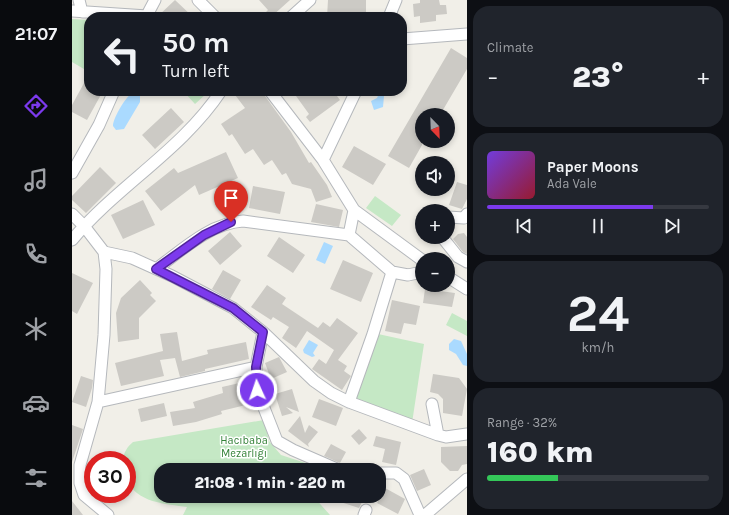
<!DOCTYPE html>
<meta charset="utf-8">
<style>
:root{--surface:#171b24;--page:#20242c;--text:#f1f3f6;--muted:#9ea1a6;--line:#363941;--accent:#7c3aed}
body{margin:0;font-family:Karla,sans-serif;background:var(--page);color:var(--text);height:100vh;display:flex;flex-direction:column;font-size:15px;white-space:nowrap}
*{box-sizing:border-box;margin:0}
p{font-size:13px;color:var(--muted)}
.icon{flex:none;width:22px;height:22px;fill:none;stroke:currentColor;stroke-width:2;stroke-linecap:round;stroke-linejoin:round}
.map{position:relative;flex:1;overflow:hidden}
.panel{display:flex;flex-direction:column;gap:6px;padding:6px;background:#0d0f14;width:262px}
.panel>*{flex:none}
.guide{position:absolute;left:12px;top:12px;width:323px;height:84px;border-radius:16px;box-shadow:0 2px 6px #0003;background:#171b24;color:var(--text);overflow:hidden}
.needle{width:26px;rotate:157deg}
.buttons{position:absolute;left:343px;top:108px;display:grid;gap:8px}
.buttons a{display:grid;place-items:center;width:40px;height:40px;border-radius:50%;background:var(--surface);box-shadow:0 2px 6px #0003;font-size:20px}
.speed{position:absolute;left:12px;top:451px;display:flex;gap:8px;font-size:20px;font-weight:700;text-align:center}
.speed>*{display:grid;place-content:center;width:52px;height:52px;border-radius:50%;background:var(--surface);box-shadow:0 2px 6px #0003;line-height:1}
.speed .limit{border:6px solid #d22;background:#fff;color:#111}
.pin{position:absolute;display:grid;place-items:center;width:34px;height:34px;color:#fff;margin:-41px -17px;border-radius:50% 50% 50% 0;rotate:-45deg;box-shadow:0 0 4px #0007}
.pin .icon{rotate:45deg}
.me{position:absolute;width:44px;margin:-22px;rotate:357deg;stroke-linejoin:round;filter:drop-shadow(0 0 3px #0008)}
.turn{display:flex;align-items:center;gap:14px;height:84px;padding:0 12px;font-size:18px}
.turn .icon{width:52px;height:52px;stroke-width:2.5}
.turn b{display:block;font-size:28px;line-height:34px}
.big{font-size:30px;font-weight:800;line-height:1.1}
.panel .tile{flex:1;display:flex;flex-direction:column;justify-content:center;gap:6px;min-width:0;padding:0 14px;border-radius:16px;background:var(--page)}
.panel .dial{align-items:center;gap:0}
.dial b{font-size:52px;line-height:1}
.song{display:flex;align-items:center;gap:12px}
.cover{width:48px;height:48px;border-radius:6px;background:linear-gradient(135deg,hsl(260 70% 55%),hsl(350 70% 35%))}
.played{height:4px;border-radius:2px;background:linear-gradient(90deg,var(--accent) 75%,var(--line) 75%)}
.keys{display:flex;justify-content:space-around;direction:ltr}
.heat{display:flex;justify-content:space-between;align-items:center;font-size:22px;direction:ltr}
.charge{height:6px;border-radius:3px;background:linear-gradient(90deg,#34c759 32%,var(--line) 0)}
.trip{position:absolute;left:82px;top:463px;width:232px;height:40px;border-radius:16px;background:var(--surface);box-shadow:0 2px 6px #0003;font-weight:800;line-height:40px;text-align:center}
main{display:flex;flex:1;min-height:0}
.dock{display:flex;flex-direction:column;width:72px;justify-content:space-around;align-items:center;background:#090b0e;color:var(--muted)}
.dock .icon{width:28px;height:28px}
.dock .current{color:var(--accent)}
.dock b{font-size:18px;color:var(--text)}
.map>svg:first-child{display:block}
.green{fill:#c5e8c5}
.water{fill:#aadaff}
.building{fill:#cccac5}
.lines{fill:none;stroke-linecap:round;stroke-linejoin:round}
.minor-casing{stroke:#b5b8bc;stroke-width:13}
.minor{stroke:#fff;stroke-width:11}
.route-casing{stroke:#51269a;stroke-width:10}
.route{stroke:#7c3aed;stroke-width:7}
.labels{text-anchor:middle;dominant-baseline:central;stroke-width:3;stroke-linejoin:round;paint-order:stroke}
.park-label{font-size:11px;fill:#348238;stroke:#fff}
</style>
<main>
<nav class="dock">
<b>21:07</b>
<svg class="icon current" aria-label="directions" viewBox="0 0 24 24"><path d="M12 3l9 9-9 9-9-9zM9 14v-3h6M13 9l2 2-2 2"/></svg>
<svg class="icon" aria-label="music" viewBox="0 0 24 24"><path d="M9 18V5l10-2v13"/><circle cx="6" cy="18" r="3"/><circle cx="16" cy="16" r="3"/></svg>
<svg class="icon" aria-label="phone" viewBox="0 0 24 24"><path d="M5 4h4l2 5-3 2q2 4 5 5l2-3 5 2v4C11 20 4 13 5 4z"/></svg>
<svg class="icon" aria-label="climate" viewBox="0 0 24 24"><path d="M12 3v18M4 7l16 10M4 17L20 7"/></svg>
<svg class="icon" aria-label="car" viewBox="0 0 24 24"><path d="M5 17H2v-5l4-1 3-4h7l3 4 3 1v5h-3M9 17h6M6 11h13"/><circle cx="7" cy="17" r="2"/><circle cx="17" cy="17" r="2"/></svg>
<svg class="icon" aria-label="filters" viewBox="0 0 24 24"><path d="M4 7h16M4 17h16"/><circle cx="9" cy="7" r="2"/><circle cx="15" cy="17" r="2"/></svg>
</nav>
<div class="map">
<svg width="395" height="515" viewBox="0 0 395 515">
<rect width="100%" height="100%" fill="#f1efe8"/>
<path class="green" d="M0,19l17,1v52l-17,-10z
M111,91h20l3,3 -11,10z
M303,196l26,19 -9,11 -26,-18z
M380,313l15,8v15l-21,-11z
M306,334l46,10 -12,79 -59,-23z
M192,420l5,21 12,14 40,13 -1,2h-159v26h152l17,19h-147l4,-8c-20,-3 -52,-4 -60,-28 -2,-5 0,-14 0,-19h-4c1,-8 4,-13 10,-18z"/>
<path class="water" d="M308,91h9l-5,5 -1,11 -9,3 -3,-9 6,-3z
M62,92l6,3v7l-16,27 -8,1 -3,-4c0,-8 14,-32 21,-34z
M252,242l9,4 -8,18 -9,-4z
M382,339l7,2 6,13v12l-4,-1 -7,-11 -7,-4v-6z
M237,340l9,5 -5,8 2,3 -3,1 -8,-4 -1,-3z"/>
<path class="building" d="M103,0l18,17h-36z
M187,0h31l-19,17 -6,-4 3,-3z
M256,0h38v17h-39z
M348,0h19l1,5h6l1,9 -11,1v6l-16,2v-7l-6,1 -1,-13 7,-1z
M379,48l16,10v11l-27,46h-18v30l-13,23 -21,-12z
M17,74v17h14l-16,29 -15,-8v-7z
M160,91h28l5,5 26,36 18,31 2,-1 16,23 5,12 -16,5 -5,-13 -19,-5 -6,-11 -4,2 -10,-15 -8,5 -11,-16 -8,5 -13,-20 -3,2 -8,-12 24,-16z
M231,91h24l3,4 4,-3 6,8 -30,22 -4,-5 3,-3 -13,-18z
M99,108l13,14 -29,27 -13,-14z
M282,146l32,18 -13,21 -31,-18z
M154,152l12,26 -39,17 -4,-10 -34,26 -16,-20 29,-23 4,5z
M28,167l16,16 -30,30 -14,-13v-4z
M385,182l10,3v14l-5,10 -13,-4z
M181,186l32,6 -5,22 -31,-6z
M71,200l12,25 -32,14 -12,-24z
M244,204l27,6 -4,17 -28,-5z
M158,232l12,14 -22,19 -12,-14z
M392,233l3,4v17l-4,-2 -10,-13 5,-5z
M207,237l26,18 -12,18 -26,-17z
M271,260l30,13 -12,29 -31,-13z
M151,270l18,10 -11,19 -18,-10z
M0,273l21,10 -16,31 -5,-3z
M68,280l12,13 -2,2 6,6 -17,17v21l-21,3 -2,-29 5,-15z
M195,285l19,13 -4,6 36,24 5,-6 7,5 7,-9 21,15 -20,27 9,6 -3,5 7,5 -9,14 -30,-21 7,-10 7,5 8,-14 -27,-19 -11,17 -14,-10 7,-11 -16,-10 -2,3 -20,-13z
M353,289l30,4 -3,14 -29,-4z
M320,300l28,6 -4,19 -12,-2 -3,11 -16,-3z
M105,332l5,29 26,-7 -1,-4 39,-8 3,17 -44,10v2l-25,6 -5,-19 -15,2 4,16 -43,10 -6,-23 48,-12 -3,-17z
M207,357l8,15 -16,7 -6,-16z
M361,374l26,4 8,11 -5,27 -19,-3v-14l-5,-5 -8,-2z
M9,376l12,4 -1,8 -6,19 -14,-5z
M172,382l6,22 -29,7 1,3 -26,8 -23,4 -3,-14 25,-4 -2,-6 30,-9 -1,-6z
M220,389l7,23 -13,-5 7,6 -11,3 -7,-22z
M247,399l24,9 -7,18 -24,-9z
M92,403l3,13 -26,6 -3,-13z
M228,416l5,17 4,-8 9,7 -10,12 1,3 -21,-16z
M0,425l11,4 -11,33z
M287,429l8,9 -8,7 -8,-9z
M304,436l25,6 -5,23 -14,-3 3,-13 -12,-3z
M259,444l15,8 -6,11 -16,-7z
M395,446v18l-5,1 -4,6h-8l-9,-9v-15z
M352,469l7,16 -14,6 -7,-16z
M313,488l20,11 -7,15 -21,-11z
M256,496h37l-6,12 -31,-10z
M0,501l11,14h-11z"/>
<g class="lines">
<defs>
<path id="minor" d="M7,0l3,12
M126,0l17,17
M0,11l75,5
M74,17l9,-17
M219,17l19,-17
M317,17l7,-17
M330,39l65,-5
M198,91l53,69 31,50 68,50
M251,160l33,-69
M0,173l27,-48 15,-34
M282,210l-5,25 43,37 16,3 14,-3
M0,214l12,12 20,26 2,17 -2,66 -6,67 -18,63v18l4,12 24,20
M376,217l16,1 3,-4
M370,237l16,20 9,5
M0,240c45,-54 110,-90 149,-149
M32,252l28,6 40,18 61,32 30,24 51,49 17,12 18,9 89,33 8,2 21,-3
M84,269c25,-18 54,-46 87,-48l106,14
M376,277l19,12
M191,332l-7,35 1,23 20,51 16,9 46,20
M26,402l158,-35
M277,402l24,-68 19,-62
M360,404l6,31
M307,473h17l8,6 16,36
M292,515l2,-5
M353,515l42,-36"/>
</defs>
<use href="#minor" class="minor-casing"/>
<use href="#minor" class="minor"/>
</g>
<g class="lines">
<defs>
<path id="route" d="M159,222l-27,13 -48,34 77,39 30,24 -7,35 1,23"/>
</defs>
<use href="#route" class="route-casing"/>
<use href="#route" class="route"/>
</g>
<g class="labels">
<g class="park-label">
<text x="172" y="440">Hacıbaba<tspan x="172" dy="13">Mezarlığı</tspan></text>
</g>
</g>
</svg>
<div class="buttons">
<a><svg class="needle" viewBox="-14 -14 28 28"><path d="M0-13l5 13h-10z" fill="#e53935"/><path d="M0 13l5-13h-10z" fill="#9ea1a6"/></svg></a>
<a><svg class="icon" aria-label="sound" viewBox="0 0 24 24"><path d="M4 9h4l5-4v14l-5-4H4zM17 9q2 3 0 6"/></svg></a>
<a>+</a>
<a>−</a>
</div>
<div class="speed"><div class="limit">30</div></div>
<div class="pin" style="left:159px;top:222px;background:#d93025"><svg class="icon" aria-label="arrive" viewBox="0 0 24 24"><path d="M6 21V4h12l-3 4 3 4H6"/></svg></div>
<svg class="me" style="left:185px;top:390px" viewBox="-20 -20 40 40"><circle r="17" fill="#7c3aed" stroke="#fff" stroke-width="3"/><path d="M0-11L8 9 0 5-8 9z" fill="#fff"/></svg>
<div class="trip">21:08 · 1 min · 220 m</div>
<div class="guide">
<div class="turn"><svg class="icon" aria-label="left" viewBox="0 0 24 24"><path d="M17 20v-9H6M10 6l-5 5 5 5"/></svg><div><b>50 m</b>Turn left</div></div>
</div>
</div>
<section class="panel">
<div class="tile"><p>Climate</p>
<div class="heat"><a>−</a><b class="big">23°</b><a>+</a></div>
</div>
<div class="tile">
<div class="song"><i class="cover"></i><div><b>Paper Moons</b><p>Ada Vale</p></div></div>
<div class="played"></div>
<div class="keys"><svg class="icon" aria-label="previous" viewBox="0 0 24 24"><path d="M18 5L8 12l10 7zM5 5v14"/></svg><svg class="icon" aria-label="pause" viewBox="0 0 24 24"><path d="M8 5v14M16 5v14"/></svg><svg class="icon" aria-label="next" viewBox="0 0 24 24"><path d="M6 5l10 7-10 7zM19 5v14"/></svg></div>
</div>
<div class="tile dial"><b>24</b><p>km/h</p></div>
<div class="tile"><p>Range · 32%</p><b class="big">160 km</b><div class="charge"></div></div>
</section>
</main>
